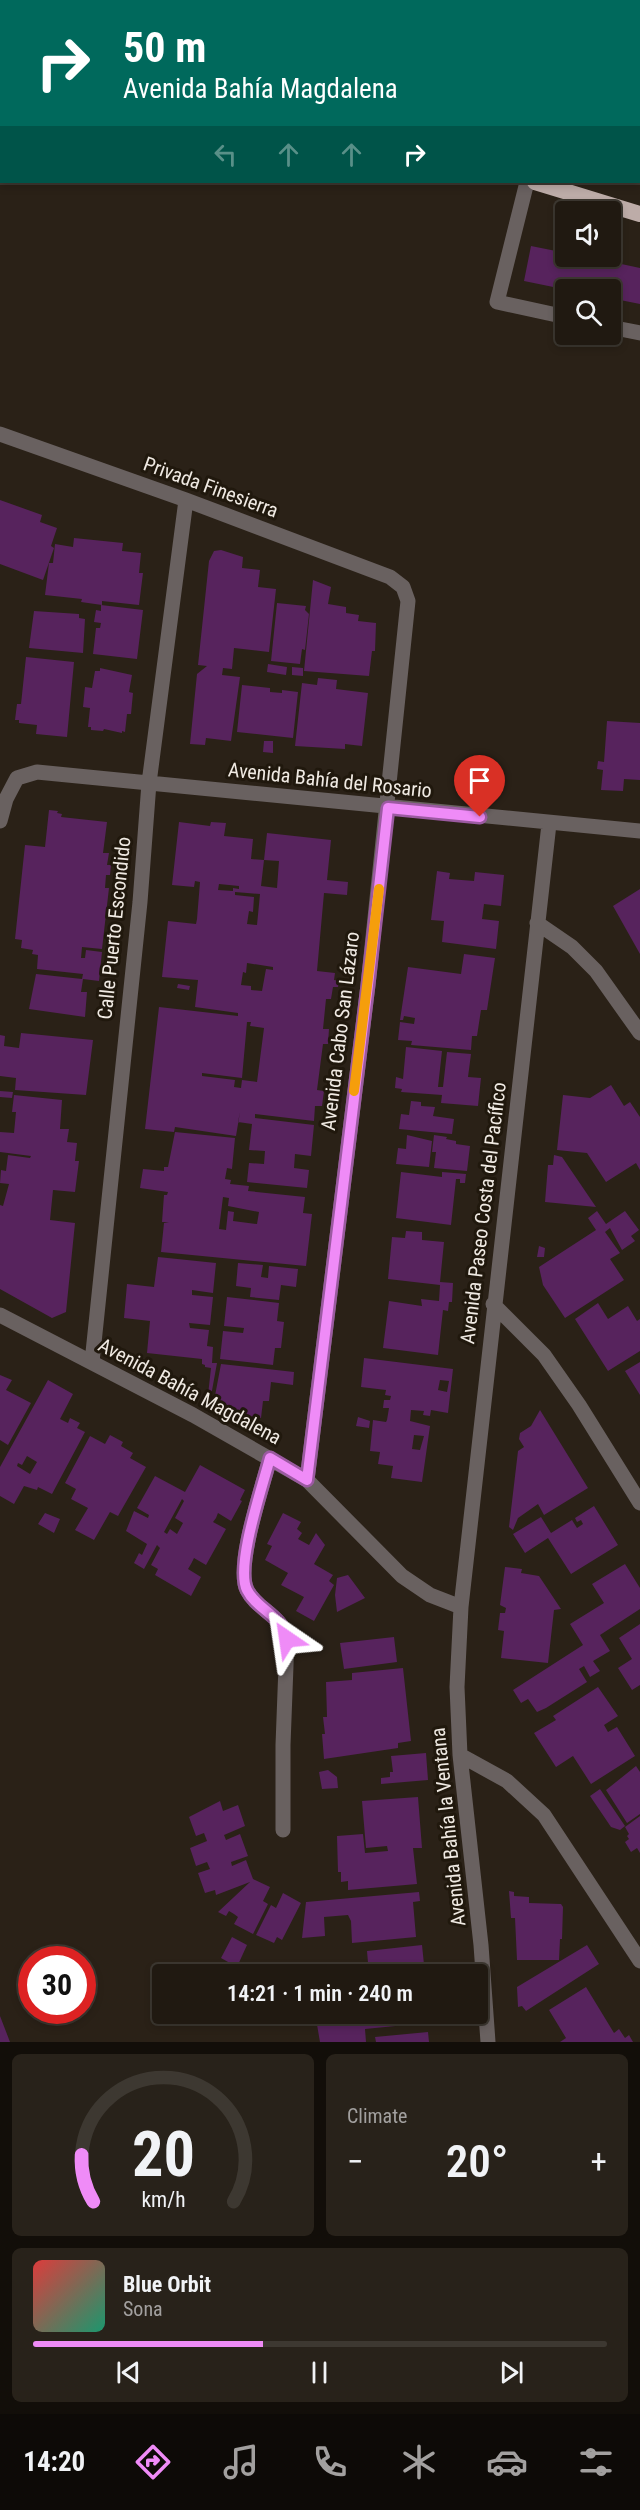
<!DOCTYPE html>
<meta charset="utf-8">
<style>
:root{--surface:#201911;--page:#28221a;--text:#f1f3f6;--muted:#a2a09f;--line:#3d3831;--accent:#ef8bf7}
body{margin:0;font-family:"Roboto Condensed",sans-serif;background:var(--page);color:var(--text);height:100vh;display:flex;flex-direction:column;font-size:22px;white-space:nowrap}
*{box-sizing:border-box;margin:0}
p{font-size:20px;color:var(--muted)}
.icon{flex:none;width:33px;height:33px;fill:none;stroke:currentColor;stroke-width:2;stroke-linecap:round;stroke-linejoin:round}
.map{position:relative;height:2042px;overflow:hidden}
.details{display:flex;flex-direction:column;gap:12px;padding:12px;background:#120e09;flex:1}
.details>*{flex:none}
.banner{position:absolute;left:0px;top:0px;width:640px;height:183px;box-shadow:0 3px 9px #0003,0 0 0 2px var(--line);background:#00695c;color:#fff;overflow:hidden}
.tools{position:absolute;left:555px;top:201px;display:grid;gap:12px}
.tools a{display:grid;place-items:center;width:66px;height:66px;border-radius:6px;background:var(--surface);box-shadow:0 3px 9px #0003,0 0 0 2px var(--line);font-size:30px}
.speed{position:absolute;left:18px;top:1946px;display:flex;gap:12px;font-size:30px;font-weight:700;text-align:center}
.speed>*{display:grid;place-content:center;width:78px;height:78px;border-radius:50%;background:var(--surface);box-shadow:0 3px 9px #0003,0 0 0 2px var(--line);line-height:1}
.speed .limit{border:9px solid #d22;background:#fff;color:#111}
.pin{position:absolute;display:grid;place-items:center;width:51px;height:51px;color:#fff;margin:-62px -26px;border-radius:50% 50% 50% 0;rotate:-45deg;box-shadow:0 0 6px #0007}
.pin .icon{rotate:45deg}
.me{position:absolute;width:66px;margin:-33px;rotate:328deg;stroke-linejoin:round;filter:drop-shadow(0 0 4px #0008)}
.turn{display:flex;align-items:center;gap:21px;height:126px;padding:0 24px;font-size:27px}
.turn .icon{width:78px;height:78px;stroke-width:2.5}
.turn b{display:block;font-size:42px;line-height:51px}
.lanes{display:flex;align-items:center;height:57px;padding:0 24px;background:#0003;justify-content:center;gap:30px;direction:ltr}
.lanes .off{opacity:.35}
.big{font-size:45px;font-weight:600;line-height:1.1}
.details .card{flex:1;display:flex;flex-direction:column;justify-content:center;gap:9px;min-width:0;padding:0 21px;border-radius:9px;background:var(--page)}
.details .dial{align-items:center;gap:0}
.dial svg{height:156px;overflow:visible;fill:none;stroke:var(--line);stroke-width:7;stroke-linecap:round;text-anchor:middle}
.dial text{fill:var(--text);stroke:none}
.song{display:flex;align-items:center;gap:18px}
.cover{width:72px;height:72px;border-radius:9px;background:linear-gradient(135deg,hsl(0 70% 55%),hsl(160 70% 35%))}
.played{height:6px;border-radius:3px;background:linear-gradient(90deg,var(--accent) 40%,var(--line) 40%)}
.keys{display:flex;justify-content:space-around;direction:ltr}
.heat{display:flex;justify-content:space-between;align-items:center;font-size:33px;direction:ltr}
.details .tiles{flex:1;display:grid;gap:12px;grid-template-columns:1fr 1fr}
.card:last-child{grid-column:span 2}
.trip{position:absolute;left:152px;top:1964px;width:336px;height:60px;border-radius:6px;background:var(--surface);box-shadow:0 3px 9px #0003,0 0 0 2px var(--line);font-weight:600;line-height:60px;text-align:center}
.tab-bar{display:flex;height:96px;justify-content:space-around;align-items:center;background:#0d0a07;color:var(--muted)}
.tab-bar .icon{width:42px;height:42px}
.tab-bar .selected{color:var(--accent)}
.tab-bar b{font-size:27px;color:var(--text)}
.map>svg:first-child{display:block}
.green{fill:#3d3e0f}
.building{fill:#57235d;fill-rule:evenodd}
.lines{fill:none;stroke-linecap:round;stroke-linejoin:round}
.service{stroke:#696160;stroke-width:15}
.minor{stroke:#696160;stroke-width:15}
.trunk{stroke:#bdaca8;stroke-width:16}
.motorway{stroke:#cbb8b4;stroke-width:18}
.route-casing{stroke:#9b5aa1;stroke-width:15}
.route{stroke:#ef8bf7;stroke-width:10}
.slow{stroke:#f59e0b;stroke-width:10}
.labels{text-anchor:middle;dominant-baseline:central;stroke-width:6;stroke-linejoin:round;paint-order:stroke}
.street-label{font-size:20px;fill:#f0eae3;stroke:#20180d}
</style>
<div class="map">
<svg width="640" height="2042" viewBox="0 0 640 2042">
<rect width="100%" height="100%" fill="#2a2117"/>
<path class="green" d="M365,0h275v59l-1,-57z"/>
<path class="building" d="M531,246l35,7v3h18l56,12v36l-30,-6v-8h-42l-44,-9z
M0,500l42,15 -2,7 17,6 -6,18 3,2 -11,32 -43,-16z
M74,538l49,5 -1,8 19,2 -2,20h4l-4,32 -37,-4v4l-21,-3 1,-3 -37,-4 4,-32h4l2,-19 18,3z
M221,550l22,7 -1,11 18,2 -2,17 18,2 -7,63 -35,-4 -2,21 -9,-1 -1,7 18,2 -9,64 -25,-3 -1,7 -15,-1 7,-70 10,-8 -9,-1 11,-104 5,-10z
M313,580l18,7 -3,17 18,3v6l13,2 -1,6 18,2 -1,28h-3l-3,25 -65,-5z
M277,603l29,3 -1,4 4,4 -4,36 -3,-1 -2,15 -29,-3z
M101,605l42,5 -6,49 -44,-5 3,-26h4l1,-5 -7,-1 2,-12 5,1z
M34,611l45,3v4l6,1 -2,34 -54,-5z
M26,657l48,5 -7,75 -31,-3 1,-9 -18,-2v-3h-4l2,-16h4z
M268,664l19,3 -1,8 -19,-3z
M292,667l11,1v8l-11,-1z
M100,668l32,7 -3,17 4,1 -2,21h-4l-2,18 -3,-1v2l-18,-4 -1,2 -12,-1v-3h-3l2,-19 -7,-1 2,-20 7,1 3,-17h5z
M318,678l19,2 -1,9 32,4 -6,53 -17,-2v5l-50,-3 7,-63 15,2z
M242,685l28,3v4l12,1v-3l16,2 -5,46 -56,-6z
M607,721l33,2v57l-16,-1 -1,12 -22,-1 2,-20 -6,-1 1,-8 6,1z
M264,741h9v12l-10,-1z
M49,810l9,1 -1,2 5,1 -1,3 46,5 -4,31h6l-2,12h4l-1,10h-4l-1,13h4l-7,61 -20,-2 -1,11h4l1,-8 16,2 -3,29 -16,-2 -2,13h6l-2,25 -56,-8 7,-35 46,5 1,-5 -46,-5 1,-14 -6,-1 1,-4 -12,-2 1,-8 -7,-1 10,-94 20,2z
M179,822l31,4 1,-4 15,1 -2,13 29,3 -2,20 13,1 3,-27 64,7 -4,40 21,2 -1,13 -23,-2 -7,78 18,2 -1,7 5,1 -1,6h-5l-2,12h-5l-3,30h6l-1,15h-5l-6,46 7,1 -2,15h-7l-1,15 -59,-7v4l59,7 -3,31 -16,-2 -1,14 15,2 -2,18 -60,-6 2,-19 15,1 1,-13 -16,-1 3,-26 -14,-2 2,-10 -4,24 -61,-9 -1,5 -29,-3 14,-122 79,9v-3l-43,-6 3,-27 -36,-3 6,-56 28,3 1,-5 3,-37 -5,-1 -1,6 -22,-2zM264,860l15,1 -2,27 -16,-2zM219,884l20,2v3l-6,-1v3l-15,-1zM235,892l25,2 -3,31 -10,-1 2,-13 4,1 1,-15 -19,-2zM247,963l26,4v3l-7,-1 -4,22 -11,-1v-4l-10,-1 2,-13 3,1zM247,1022h4l-1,4 14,2 -7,54 -15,-2 -1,8 -7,-1 1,-7 -33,-4v-3l40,5z
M437,871l13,2 -1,6 25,2 1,-9 29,3 -3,31 -17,-2 -2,15 17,2 -3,28 -54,-7 2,-21 -13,-1z
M640,889v65l-27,-48z
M464,954l31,4 -8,52h-6l-4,26h-5l-1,14 -60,-5 1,-4 -14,-1 2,-18 14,2 1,-6 -11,-2 -1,4h-3l8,-53 53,7z
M178,984l12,2 -1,4 -12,-2z
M21,1033l72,7 -7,55 -71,-5 1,-12 -16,-2v-41l5,1 -1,10 15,2z
M406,1047l36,4 -4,36h5l4,-35 24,2 -3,23 13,1 -3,28 -37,-3 1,-8 -41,-3 1,-3 -7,-1 1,-11 7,2z
M611,1085l13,21 6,-4 10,15v53l-4,-7 -30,19 -19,-29 -30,-3 6,-55 27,3z
M0,1091l13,1 -1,6 -12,-1z
M14,1095l48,5 -2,29h9l-2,13 10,1 -2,18h4l-4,31 -22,-2 -3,30 25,3 -9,89 -14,6 -52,-29v-84l3,1 6,-22 -9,-1 1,-13 5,1 2,-16 22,3 1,-2 -31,-4v-20l14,1 2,-21h-4z
M411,1101l10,1v4l14,1 -2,9 21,3 -2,15 -53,-5 2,-15 8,1z
M175,1132l60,6 -3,31 -5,-1 -2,11 6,1 -1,4 19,2 -1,5 57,6 -2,16 9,1 -6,52 -145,-14 3,-29 5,-1h-7l2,-27h3l1,-3 -28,-4 3,-19 21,2v-4h4zM223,1197l6,1 -1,8 31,6 -2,12 -24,-3 1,-9 -6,-1 -2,19 -7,-1z
M407,1135l25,6 -3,26 -33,-3 2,-16 8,1z
M434,1135l13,2 -1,2 10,2v3l14,2 -3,25 -33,-3 2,-16h-4z
M554,1155l8,2 34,50 -51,-5 3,-37h5z
M401,1172l41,5v-5l24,2 -1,9h-5v-4h-4l-5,46 -55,-7z
M597,1211l9,13 19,-13 14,19 -8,6 4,5 -13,9 -12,-22 -5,4 15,21 -10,6 14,21 -59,38 -22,-33 -4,-18 57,-37 -8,-12z
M406,1231l16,1v8l22,2 -4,40 13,1 -1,19h-3l-1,9 -5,-1 -5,45 -55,-7 6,-47 33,5 -1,-7 18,2 1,-16 -52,-6 4,-42 13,1z
M539,1246l6,2 -1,9h-7z
M158,1257l58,6 -3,30 -21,-3v5l21,2 -3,28 -21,-2 1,5 19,2 -2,16 6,1 -1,16h5l-6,33 -3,-1 3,-27 -6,-1v-2l-3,-1v-5l-55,-6 3,-32 -26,-3 3,-34 27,3z
M238,1263l25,2 -2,12 7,1 1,-12 29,3 -2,18 -15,-2 -2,15 -29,-3 1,-9 -15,-2z
M227,1297l52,6 -2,18 7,1 -3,26h-6l-2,17 -53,-6 3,-28 20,2 1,-5 -20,-2z
M598,1303l10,16 20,-13 9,15 3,-2v32l-32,20 -33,-52z
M364,1358l89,11 -5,44 -17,-3 -1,6 -7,-1 1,-4 -13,-1 -1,11 20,5 -8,56 -31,-4 2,-12 -15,-2 2,-12 -10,-1 3,-31 13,2 1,-2 2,-12h-6l1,-8h6l1,-4 -6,-1 1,-5 -25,-3zM440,1380l9,1 -2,11 -9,-2zM414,1435l10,1 -4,14 -8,-1z
M640,1362v33l-15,-24z
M221,1364l73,8 -1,13 -22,-3 -2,19h-6l-2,17 -21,-3 -26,-14z
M0,1375l12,5 -6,10 25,13 -23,42 -8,-5z
M48,1380l25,14 -13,25 8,4 2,-5 10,5 -3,5 8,4 -33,62 -14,-7 -1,3 -13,-4 -10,18 -14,-8v-29zM27,1456l10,6 -7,12 -13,-8 1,-3 4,2z
M540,1410l48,78 -44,27 -6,-11 -20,14 -5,12 -4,-3 9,-76 6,-4 -5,-8 1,-6 11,-7z
M358,1417l12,4 -1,7 -13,-2z
M110,1435l13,7 -2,4 12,7 -3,5 16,9 -28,49 -8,-4 -16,28 -19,-10 13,-22 -17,-9 5,-10 -11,-6 25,-47 15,8z
M200,1465l45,25 -5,10 2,1 -11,20 -13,-8 -2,5 -3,4 13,7 -20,36 -12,-7 -3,6 -3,5 13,8 -10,19 -36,-21 3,-6 -7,-4 9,-17 -3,-3 -13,24 -10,-6 5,-10 3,2 5,-11 -21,-13 8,-20 14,7 1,-3 -12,-7 18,-32 30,16zM182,1499l2,2 -9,17 8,5 -6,11 -7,-5 -3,5 -3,-2z
M594,1506l24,39 -47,29 -23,-36 -23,15 -12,-19 28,-17 10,16 21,-13 5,8 6,-4 -2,-4 -4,2 -2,-4z
M45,1513l15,6 -6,14 -16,-9z
M283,1513l18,9 -4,7 5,4 -4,6 11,6 7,-12 9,12 -11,19 19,11 -4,6 5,4 -20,36 -18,-10 8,-14 -23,-12 7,-12 -23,-13 7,-14 -5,-2z
M625,1564l15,24v21l-40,26 10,16 -17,10 7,10 -10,6 -6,-11 -5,3 8,13 -41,26 -9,4 -9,-13 -7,4 -8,-13 70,-45 -13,-21 34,-21 -12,-19z
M505,1567l17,2 -1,4 18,3 22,33 -7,1 -6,53 -47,-5 3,-27 -6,-1 2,-17h5l1,-5 -6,-3z
M348,1575l17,23 -28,14 -2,-17 2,-17z
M640,1624v61l-8,5 -14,-22 14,-9 -13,-21z
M394,1637l3,25 -53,7 -4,-26z
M403,1668l8,73 -13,2v5l-74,11 -2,-25h3l-2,-17h4l-1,-35 26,-2v-7z
M598,1687l20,29 -14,9 4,7 9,-5 18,29 -44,28 -18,-28 -17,11 -22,-34 22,-13 -3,-4z
M426,1753l2,27 -47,4v-6l9,-1v-5h3l-2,-16z
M636,1766l4,6v42l-13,9 -21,-33z
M328,1770l9,7 1,11 -16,1 -3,-17z
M600,1789l25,37 -5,4 -9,-3 -21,-31z
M418,1797l4,51h-9l4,36 -69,6v-9l-7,1v-10h-3l-1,-36 26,-2 2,19 23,-2 -1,-5 -21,2 -4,-47z
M220,1801l3,10 15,-6 7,21 -21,9 2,5 14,-6 8,22 -17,6 1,4 14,-6 7,19 17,8 -7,14 5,3 -15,30 -19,-10 4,-7 -4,-3 -5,-3 -3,5 -8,-4 32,-30 -34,13 -1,-5 -10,3 -7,-20 12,-4 -3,-7 -11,4 -6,-18 17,-7 -3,-8 -8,3 -7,-19z
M640,1816v37l-3,-5 -6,4 -6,-10 4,-3 -2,-3 2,-2 -4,-7z
M509,1891l5,1v4l15,1v6l32,1 2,3 -1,32h-2l-1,21h-42l-2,-42h-4z
M419,1892l1,9 -7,1 3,35 -64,6 -1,-22 -3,-6 -24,2 1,19 -23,2 4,-36z
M283,1893l18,10 -19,37 -5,-3 -3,6 -18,-8 15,-30 5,3z
M232,1937l15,8 -10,22 -16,-9z
M422,1945l3,29h-56l-2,-23z
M587,1945l12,19 -73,47 -4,-5 -4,1 -1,-20z
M321,1967l2,7h-22v-1z
M586,1987l28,46 5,-4 6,9 4,-3 4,7h-73l6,-4 -17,-28z
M315,2013h110l1,10 -61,6 1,13h-46z
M0,2016l10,26h-10z
M428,2032l1,10h-53l-1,-5z"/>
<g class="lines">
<path class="service" d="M527,182l-30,120 69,15
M610,327l30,6"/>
<path class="minor" d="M0,434l186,66 204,77 13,10 5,14 -40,384 -61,495
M0,821l6,-22 11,-21 20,-6 603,59
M537,923l35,24 24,24 44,62
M493,1304l51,51 35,50 61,98
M0,1315l193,100 114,65 95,96 28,19 31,12
M92,1362l48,-460 9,-119 37,-283
M270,1458c-7,27 -35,108 -23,132 10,20 35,25 40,49l-4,106v85
M460,1755l47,26 37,34 96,146
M488,2042l-7,-97 -21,-190 -3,-68 4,-80 88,-783"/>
<path class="trunk" d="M0,51h2
M639,138l1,1
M535,182l105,32"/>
<path class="motorway" d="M0,1l12,1
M639,96h1"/>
</g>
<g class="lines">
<defs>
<path id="route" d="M287,1639c-5,-24 -30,-29 -40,-49 -12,-24 16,-105 23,-132l37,22 61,-495 20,-177 92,9"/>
</defs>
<use href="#route" class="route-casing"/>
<use href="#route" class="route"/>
<path class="slow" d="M354,1091l25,-202"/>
</g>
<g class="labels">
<g class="street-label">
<text transform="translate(211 487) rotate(20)">Privada Finesierra</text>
<text transform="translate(330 780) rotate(6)">Avenida Bahía del Rosario</text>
<text transform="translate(114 928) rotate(-84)">Calle Puerto Escondido</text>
<text transform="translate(340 1031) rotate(-83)">Avenida Cabo San Lázaro</text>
<text transform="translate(483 1213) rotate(-83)">Avenida Paseo Costa del Pacífico</text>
<text transform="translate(190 1391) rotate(28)">Avenida Bahía Magdalena</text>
<text transform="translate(448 1827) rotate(-96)">Avenida Bahía la Ventana</text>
</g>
</g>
</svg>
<div class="tools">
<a><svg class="icon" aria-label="sound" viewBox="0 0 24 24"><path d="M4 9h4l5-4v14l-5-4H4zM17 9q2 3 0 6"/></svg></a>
<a><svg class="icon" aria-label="search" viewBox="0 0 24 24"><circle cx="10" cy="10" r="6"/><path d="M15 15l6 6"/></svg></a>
</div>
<div class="speed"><div class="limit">30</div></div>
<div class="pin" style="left:480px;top:817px;background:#d93025"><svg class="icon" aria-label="arrive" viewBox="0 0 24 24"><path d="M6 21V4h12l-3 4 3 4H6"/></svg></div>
<svg class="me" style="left:287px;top:1639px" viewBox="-20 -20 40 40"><path d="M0-17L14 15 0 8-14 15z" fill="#ef8bf7" stroke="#fff" stroke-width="4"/></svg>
<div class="trip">14:21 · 1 min · 240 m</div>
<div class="banner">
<div class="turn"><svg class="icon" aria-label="right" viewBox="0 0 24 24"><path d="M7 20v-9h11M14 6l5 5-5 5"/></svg><div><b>50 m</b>Avenida Bahía Magdalena</div></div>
<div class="lanes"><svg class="icon off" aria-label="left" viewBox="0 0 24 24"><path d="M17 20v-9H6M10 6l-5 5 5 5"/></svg><svg class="icon off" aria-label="ahead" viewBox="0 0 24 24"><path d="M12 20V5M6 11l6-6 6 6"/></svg><svg class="icon off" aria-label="ahead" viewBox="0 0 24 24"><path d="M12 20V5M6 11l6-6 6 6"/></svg><svg class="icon" aria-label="right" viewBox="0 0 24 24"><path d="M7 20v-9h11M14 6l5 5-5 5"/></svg></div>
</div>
</div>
<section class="details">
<div class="tiles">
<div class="card dial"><svg viewBox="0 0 100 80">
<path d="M14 69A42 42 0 1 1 86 69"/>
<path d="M14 69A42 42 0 0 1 8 45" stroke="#ef8bf7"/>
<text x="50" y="56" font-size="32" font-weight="700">20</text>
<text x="50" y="72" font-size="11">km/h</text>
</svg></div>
<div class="card"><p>Climate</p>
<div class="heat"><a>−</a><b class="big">20°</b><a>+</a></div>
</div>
<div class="card">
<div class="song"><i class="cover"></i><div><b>Blue Orbit</b><p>Sona</p></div></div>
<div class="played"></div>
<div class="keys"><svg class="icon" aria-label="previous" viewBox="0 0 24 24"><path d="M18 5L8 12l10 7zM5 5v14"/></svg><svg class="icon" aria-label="pause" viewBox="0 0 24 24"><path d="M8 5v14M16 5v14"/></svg><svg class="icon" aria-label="next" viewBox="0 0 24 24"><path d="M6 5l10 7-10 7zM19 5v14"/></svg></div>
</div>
</div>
</section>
<nav class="tab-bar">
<b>14:20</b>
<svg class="icon selected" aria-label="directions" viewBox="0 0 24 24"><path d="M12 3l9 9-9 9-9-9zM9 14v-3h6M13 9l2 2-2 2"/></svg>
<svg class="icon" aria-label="music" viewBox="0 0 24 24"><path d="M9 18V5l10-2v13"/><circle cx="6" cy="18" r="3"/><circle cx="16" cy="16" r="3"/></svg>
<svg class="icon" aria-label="phone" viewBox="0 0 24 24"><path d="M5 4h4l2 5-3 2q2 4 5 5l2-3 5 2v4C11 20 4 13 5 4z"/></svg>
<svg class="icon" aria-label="climate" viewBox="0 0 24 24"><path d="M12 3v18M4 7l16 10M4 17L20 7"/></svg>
<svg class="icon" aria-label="car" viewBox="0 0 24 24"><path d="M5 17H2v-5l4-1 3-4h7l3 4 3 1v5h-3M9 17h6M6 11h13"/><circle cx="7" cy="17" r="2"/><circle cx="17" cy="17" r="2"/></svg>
<svg class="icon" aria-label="filters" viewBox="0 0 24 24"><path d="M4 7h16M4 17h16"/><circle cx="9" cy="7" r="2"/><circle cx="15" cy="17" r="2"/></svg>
</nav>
